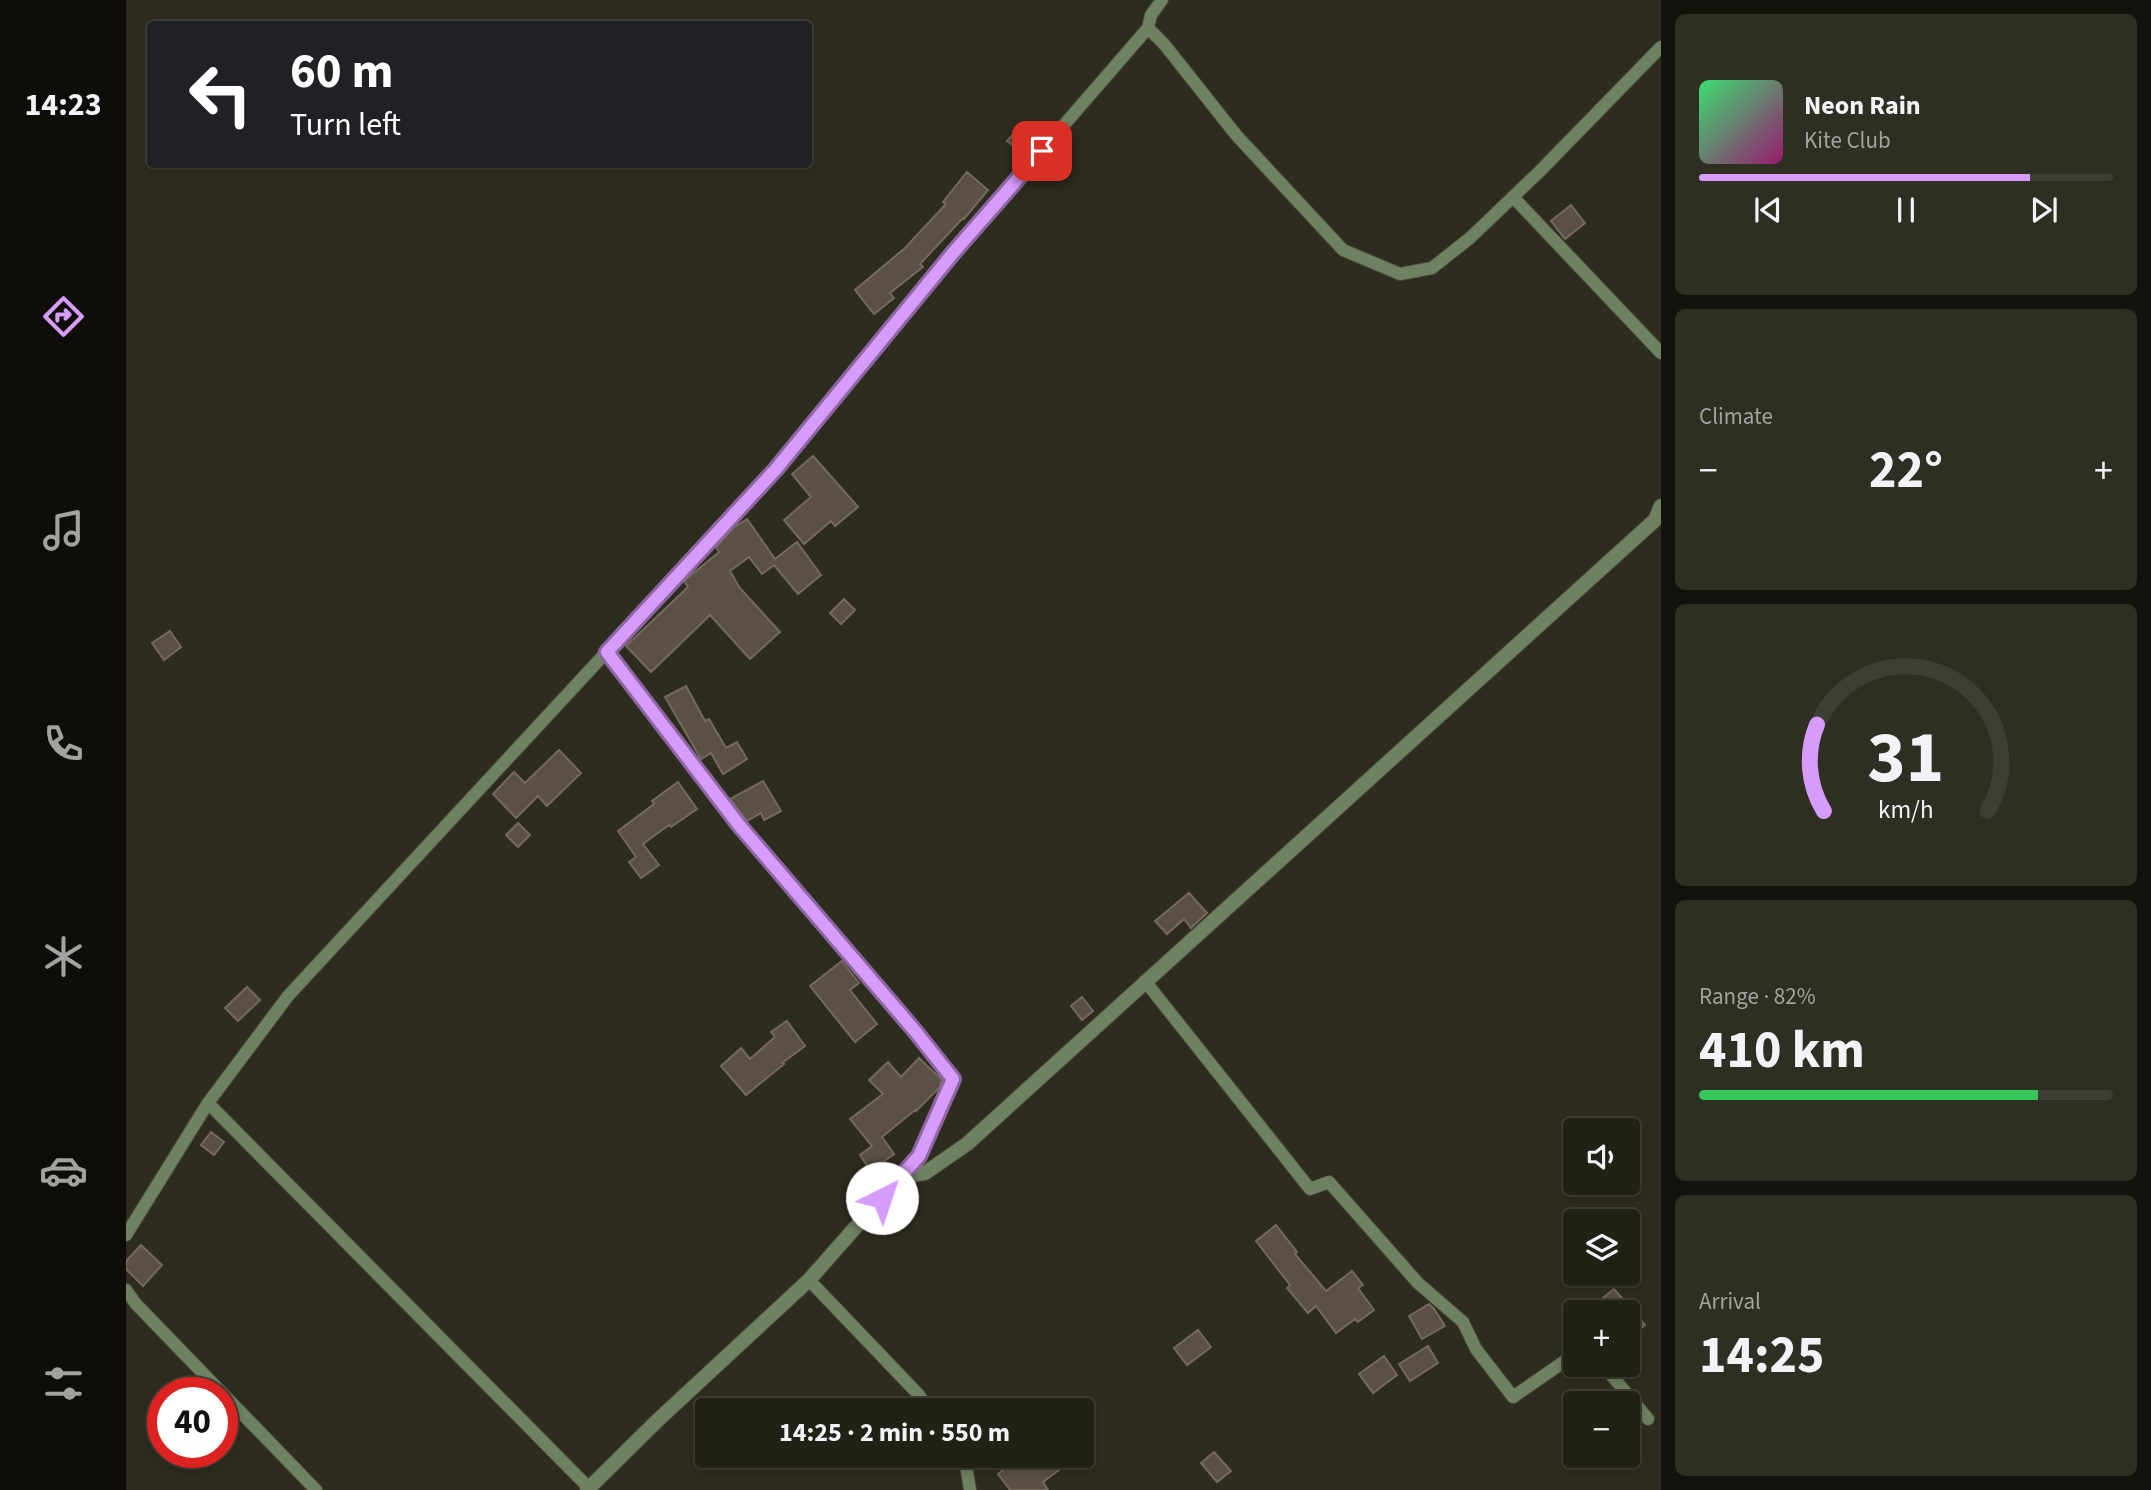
<!DOCTYPE html>
<meta charset="utf-8">
<style>
:root{--surface:#222116;--page:#2e2e23;--text:#f1f3f6;--muted:#a2a3a1;--line:#3f3e35;--accent:#d79bf9}
body{margin:0;font-family:"Source Sans 3",sans-serif;background:var(--page);color:var(--text);height:100vh;display:flex;flex-direction:column;font-size:26px;white-space:nowrap}
*{box-sizing:border-box;margin:0}
p{font-size:23px;color:var(--muted)}
.icon{flex:none;width:38px;height:38px;fill:none;stroke:currentColor;stroke-width:2;stroke-linecap:round;stroke-linejoin:round}
.map{position:relative;flex:1;overflow:hidden}
.drawer{display:flex;flex-direction:column;gap:14px;padding:14px;background:#13120c;width:490px}
.drawer>*{flex:none}
.guide{position:absolute;left:21px;top:21px;width:665px;height:147px;border-radius:7px;box-shadow:0 4px 10px #0003,0 0 0 2px var(--line);background:#202124;color:#fff;overflow:hidden}
.fabs{position:absolute;left:1437px;top:1118px;display:grid;gap:14px}
.fabs a{display:grid;place-items:center;width:77px;height:77px;border-radius:7px;background:var(--surface);box-shadow:0 4px 10px #0003,0 0 0 2px var(--line);font-size:35px}
.speed{position:absolute;left:21px;top:1377px;display:flex;gap:14px;font-size:35px;font-weight:700;text-align:center}
.speed>*{display:grid;place-content:center;width:91px;height:91px;border-radius:50%;background:var(--surface);box-shadow:0 4px 10px #0003,0 0 0 2px var(--line);line-height:1}
.speed .limit{border:10px solid #d22;background:#fff;color:#111}
.pin{position:absolute;display:grid;place-items:center;width:60px;height:60px;color:#fff;margin:-30px;border-radius:14px;box-shadow:0 4px 10px #0006}
.me{position:absolute;width:77px;margin:-38px;rotate:41deg;stroke-linejoin:round;filter:drop-shadow(0 0 5px #0008)}
.turn{display:flex;align-items:center;gap:24px;height:147px;padding:0 28px;font-size:32px}
.turn .icon{width:91px;height:91px;stroke-width:2.5}
.turn b{display:block;font-size:49px;line-height:60px}
.big{font-size:52px;font-weight:700;line-height:1.1}
.drawer .widget{flex:1;display:flex;flex-direction:column;justify-content:center;gap:10px;min-width:0;padding:0 24px;border-radius:10px;background:var(--page)}
.drawer .dial{align-items:center;gap:0}
.dial svg{height:182px;overflow:visible;fill:none;stroke:var(--line);stroke-width:7;stroke-linecap:round;text-anchor:middle}
.dial text{fill:var(--text);stroke:none}
.song{display:flex;align-items:center;gap:21px}
.cover{width:84px;height:84px;border-radius:10px;background:linear-gradient(135deg,hsl(140 70% 55%),hsl(320 70% 35%))}
.played{height:7px;border-radius:4px;background:linear-gradient(90deg,var(--accent) 80%,var(--line) 80%)}
.keys{display:flex;justify-content:space-around;direction:ltr}
.heat{display:flex;justify-content:space-between;align-items:center;font-size:38px;direction:ltr}
.charge{height:10px;border-radius:5px;background:linear-gradient(90deg,#34c759 82%,var(--line) 0)}
.trip{position:absolute;left:569px;top:1398px;width:399px;height:70px;border-radius:7px;background:var(--surface);box-shadow:0 4px 10px #0003,0 0 0 2px var(--line);font-weight:700;line-height:70px;text-align:center}
main{display:flex;flex:1;min-height:0}
.tab-bar{display:flex;flex-direction:column;width:126px;justify-content:space-around;align-items:center;background:#0e0d09;color:var(--muted)}
.tab-bar .icon{width:49px;height:49px}
.tab-bar .current{color:var(--accent)}
.tab-bar b{font-size:32px;color:var(--text)}
.map>svg:first-child{display:block}
.building{fill:#5a5043;stroke:#75695c;stroke-width:2}
.lines{fill:none;stroke-linecap:round;stroke-linejoin:round}
.minor-casing{stroke:#49473a;stroke-width:14}
.tertiary-casing{stroke:#49473a;stroke-width:16}
.minor{stroke:#6e8160;stroke-width:12}
.tertiary{stroke:#6e8160;stroke-width:14}
.route-casing{stroke:#8c65a2;stroke-width:18}
.route{stroke:#d79bf9;stroke-width:12}
</style>
<main>
<nav class="tab-bar">
<b>14:23</b>
<svg class="icon current" aria-label="directions" viewBox="0 0 24 24"><path d="M12 3l9 9-9 9-9-9zM9 14v-3h6M13 9l2 2-2 2"/></svg>
<svg class="icon" aria-label="music" viewBox="0 0 24 24"><path d="M9 18V5l10-2v13"/><circle cx="6" cy="18" r="3"/><circle cx="16" cy="16" r="3"/></svg>
<svg class="icon" aria-label="phone" viewBox="0 0 24 24"><path d="M5 4h4l2 5-3 2q2 4 5 5l2-3 5 2v4C11 20 4 13 5 4z"/></svg>
<svg class="icon" aria-label="climate" viewBox="0 0 24 24"><path d="M12 3v18M4 7l16 10M4 17L20 7"/></svg>
<svg class="icon" aria-label="car" viewBox="0 0 24 24"><path d="M5 17H2v-5l4-1 3-4h7l3 4 3 1v5h-3M9 17h6M6 11h13"/><circle cx="7" cy="17" r="2"/><circle cx="17" cy="17" r="2"/></svg>
<svg class="icon" aria-label="filters" viewBox="0 0 24 24"><path d="M4 7h16M4 17h16"/><circle cx="9" cy="7" r="2"/><circle cx="15" cy="17" r="2"/></svg>
</nav>
<div class="map">
<svg width="1535" height="1490" viewBox="0 0 1535 1490">
<rect width="100%" height="100%" fill="#2e2c1e"/>
<path class="building" d="M892,129l13,11 -10,12 -14,-11z
M841,172l21,18 -24,29 -1,-1 -43,46 3,3 -33,26 4,5 -20,16 -19,-24 50,-42 41,-44 -3,-2z
M1445,205l14,18 -20,16 -14,-18z
M687,456l45,51 -23,19 -4,-5 -27,23 -20,-24 27,-23 -19,-23z
M621,519l28,40 22,-17 24,33 -23,19 -24,-29 -12,9 -13,-17 -19,14 9,16 41,45 -30,27 -40,-44 -59,57 -25,-26 62,-59 -4,-6 35,-29 -3,-5 17,-19z
M718,599l11,11 -14,14 -11,-11z
M44,631l11,16 -17,13 -12,-17z
M560,686l19,35 4,-2 17,29 11,-6 10,17 -24,15 -12,-21 -10,6 -36,-62z
M433,750l22,23 -34,33 -9,-10 -22,22 -23,-24 21,-22 11,11z
M637,781l18,30 -17,9 -3,-7 -14,8 -17,-22z
M552,782l19,27 -26,18 -2,-2 -26,19 16,21 -18,13 -12,-16 7,-5 -18,-26 36,-27 -2,-3z
M392,823l12,12 -12,12 -12,-12z
M1063,893l18,20 -16,15 -7,-9 -17,15 -12,-13z
M716,961l17,22 -9,7 27,34 -22,18 -45,-56z
M121,987l13,13 -22,21 -13,-13z
M956,997l11,14 -11,9 -11,-14z
M661,1021l18,25 -23,17 2,1 -38,31 -25,-29 20,-18 9,11 25,-22 -4,-5z
M793,1058l23,22 -3,8 -23,23 -1,-1 -33,27 12,17 -23,17 -11,-16 12,-9 -22,-27 33,-25 -14,-14 19,-18 13,15z
M85,1132l13,10 -10,13 -13,-10z
M1150,1225l21,27 -2,2 31,37 26,-20 11,14 -5,3 16,22 -16,12 -3,-3 -19,14 -20,-27 -8,7 -21,-25 3,-3 -34,-44z
M15,1245l21,20 -19,21 -17,-17v-8z
M1488,1289l31,36 -17,14v-27h-42z
M1303,1304l5,5 11,17 -23,13 -13,-23z
M1072,1330l13,17 -24,18 -13,-17z
M1302,1346l10,17 -28,18 -11,-17z
M1258,1356l13,19 -24,18 -14,-19z
M1088,1452l17,19 -14,11 -16,-19z
M895,1456h57l-35,26 5,8h-38l-12,-16z"/>
<g class="lines">
<defs>
<path id="minor" d="M1022,28l3,-13 11,-15
M1387,197l148,156
M480,652l133,173 176,206 37,48 -33,77 -19,21
M1019,981l165,208 19,-7 89,101 45,39 13,27 37,48 62,-43
M82,1103l381,385
M0,1235l82,-132 80,-107 488,-527 177,-216 195,-225 16,16 73,92 106,114 57,24 32,-6 38,-30 70,-67 121,-124
M683,1280l109,114 11,16
M0,1290l10,14 180,186
M1477,1365l45,54
M834,1456l6,9 4,25"/>
<path id="tertiary" d="M461,1490l72,-71 150,-139 91,-103 25,-4 42,-29 688,-624 6,-14"/>
</defs>
<use href="#minor" class="minor-casing"/>
<use href="#tertiary" class="tertiary-casing"/>
<use href="#minor" class="minor"/>
<use href="#tertiary" class="tertiary"/>
</g>
<g class="lines">
<defs>
<path id="route" d="M756,1198l37,-42 34,-77 -38,-48 -176,-206 -132,-173 169,-183 177,-216 89,-102"/>
</defs>
<use href="#route" class="route-casing"/>
<use href="#route" class="route"/>
</g>
</svg>
<div class="fabs">
<a><svg class="icon" aria-label="sound" viewBox="0 0 24 24"><path d="M4 9h4l5-4v14l-5-4H4zM17 9q2 3 0 6"/></svg></a>
<a><svg class="icon" aria-label="layers" viewBox="0 0 24 24"><path d="M12 4l9 5-9 5-9-5zM3 14l9 5 9-5"/></svg></a>
<a>+</a>
<a>−</a>
</div>
<div class="speed"><div class="limit">40</div></div>
<div class="pin" style="left:916px;top:151px;background:#d93025"><svg class="icon" aria-label="arrive" viewBox="0 0 24 24"><path d="M6 21V4h12l-3 4 3 4H6"/></svg></div>
<svg class="me" style="left:756px;top:1198px" viewBox="-20 -20 40 40"><circle r="19" fill="#fff"/><path d="M0-13L10 11 0 6-10 11z" fill="#d79bf9"/></svg>
<div class="trip">14:25 · 2 min · 550 m</div>
<div class="guide">
<div class="turn"><svg class="icon" aria-label="left" viewBox="0 0 24 24"><path d="M17 20v-9H6M10 6l-5 5 5 5"/></svg><div><b>60 m</b>Turn left</div></div>
</div>
</div>
<section class="drawer">
<div class="widget">
<div class="song"><i class="cover"></i><div><b>Neon Rain</b><p>Kite Club</p></div></div>
<div class="played"></div>
<div class="keys"><svg class="icon" aria-label="previous" viewBox="0 0 24 24"><path d="M18 5L8 12l10 7zM5 5v14"/></svg><svg class="icon" aria-label="pause" viewBox="0 0 24 24"><path d="M8 5v14M16 5v14"/></svg><svg class="icon" aria-label="next" viewBox="0 0 24 24"><path d="M6 5l10 7-10 7zM19 5v14"/></svg></div>
</div>
<div class="widget"><p>Climate</p>
<div class="heat"><a>−</a><b class="big">22°</b><a>+</a></div>
</div>
<div class="widget dial"><svg viewBox="0 0 100 80">
<path d="M14 69A42 42 0 1 1 86 69"/>
<path d="M14 69A42 42 0 0 1 11 31" stroke="#d79bf9"/>
<text x="50" y="56" font-size="32" font-weight="700">31</text>
<text x="50" y="72" font-size="11">km/h</text>
</svg></div>
<div class="widget"><p>Range · 82%</p><b class="big">410 km</b><div class="charge"></div></div>
<div class="widget"><p>Arrival</p><b class="big">14:25</b></div>
</section>
</main>
